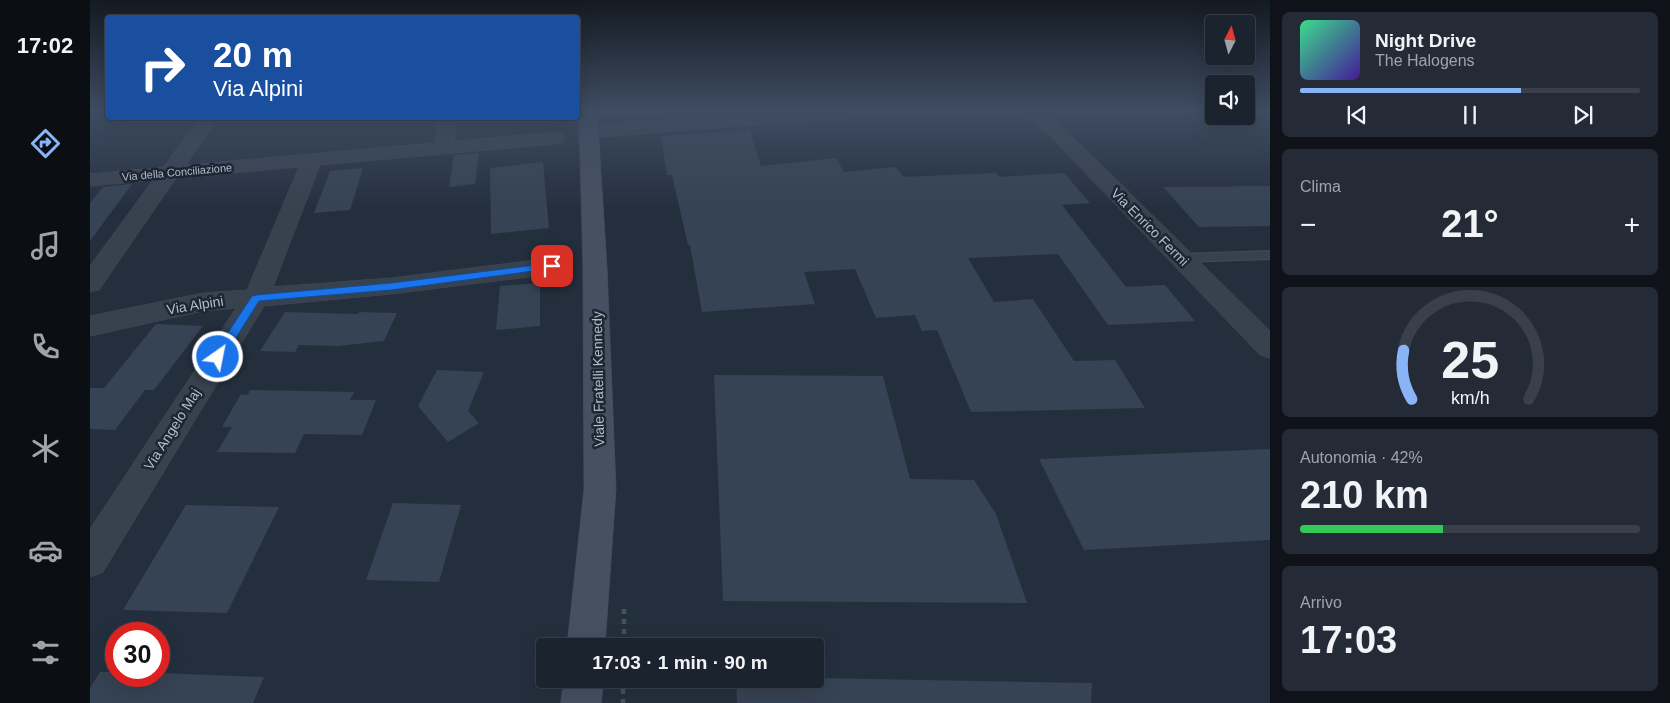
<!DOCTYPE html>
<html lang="it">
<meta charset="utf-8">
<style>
:root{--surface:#1b232e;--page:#242b36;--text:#f1f3f6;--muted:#a0a4aa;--line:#39404a;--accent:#8ab4f8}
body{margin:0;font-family:Arial,sans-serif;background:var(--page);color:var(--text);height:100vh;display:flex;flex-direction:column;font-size:19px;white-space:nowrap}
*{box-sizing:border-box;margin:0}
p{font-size:16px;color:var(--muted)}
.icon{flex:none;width:28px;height:28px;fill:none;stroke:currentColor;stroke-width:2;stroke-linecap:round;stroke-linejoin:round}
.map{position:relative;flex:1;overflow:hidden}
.details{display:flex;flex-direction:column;gap:12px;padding:12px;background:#0f1319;width:400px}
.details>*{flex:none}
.hud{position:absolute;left:15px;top:15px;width:475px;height:105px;border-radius:5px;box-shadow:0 5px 20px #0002,0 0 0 1px var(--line);background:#1a4fa0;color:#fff;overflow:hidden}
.needle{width:32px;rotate:6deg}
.tools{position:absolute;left:1115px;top:15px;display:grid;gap:10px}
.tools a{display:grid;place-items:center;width:50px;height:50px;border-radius:5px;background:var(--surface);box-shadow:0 5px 20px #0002,0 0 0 1px var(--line);font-size:25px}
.speed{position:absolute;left:15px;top:622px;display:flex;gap:10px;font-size:25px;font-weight:700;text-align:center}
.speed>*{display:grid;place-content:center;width:65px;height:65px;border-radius:50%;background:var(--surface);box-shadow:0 5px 20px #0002,0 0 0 1px var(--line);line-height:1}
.speed .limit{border:8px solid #d22;background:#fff;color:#111}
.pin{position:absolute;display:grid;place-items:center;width:42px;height:42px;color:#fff;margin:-21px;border-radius:10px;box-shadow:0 2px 8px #0006}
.me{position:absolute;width:55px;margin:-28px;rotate:33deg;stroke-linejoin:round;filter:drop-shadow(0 0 4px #0008)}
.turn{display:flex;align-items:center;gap:18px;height:105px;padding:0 25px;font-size:22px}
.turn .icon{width:65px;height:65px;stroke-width:2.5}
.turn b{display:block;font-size:35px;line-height:42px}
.big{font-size:38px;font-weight:800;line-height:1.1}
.details .tile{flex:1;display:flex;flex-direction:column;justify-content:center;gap:8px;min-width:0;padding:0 18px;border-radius:8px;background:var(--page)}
.details .dial{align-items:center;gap:0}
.dial svg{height:130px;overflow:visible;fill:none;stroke:var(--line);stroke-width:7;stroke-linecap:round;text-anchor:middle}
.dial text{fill:var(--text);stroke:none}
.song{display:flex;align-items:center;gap:15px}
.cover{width:60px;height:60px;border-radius:8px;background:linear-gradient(135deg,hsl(150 70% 55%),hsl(260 70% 35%))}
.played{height:5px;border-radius:2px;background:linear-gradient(90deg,var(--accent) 65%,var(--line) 65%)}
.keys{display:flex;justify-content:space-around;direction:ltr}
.heat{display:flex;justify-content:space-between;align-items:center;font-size:28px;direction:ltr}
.charge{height:8px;border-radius:4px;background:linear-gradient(90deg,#34c759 42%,var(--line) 0)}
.trip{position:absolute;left:446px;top:638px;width:288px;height:50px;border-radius:5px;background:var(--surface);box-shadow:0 5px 20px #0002,0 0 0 1px var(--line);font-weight:800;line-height:50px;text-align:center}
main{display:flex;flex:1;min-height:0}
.menu{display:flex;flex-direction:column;width:90px;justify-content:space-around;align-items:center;background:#0b0e12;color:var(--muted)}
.menu .icon{width:35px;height:35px}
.menu .on{color:var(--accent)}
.menu b{font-size:22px;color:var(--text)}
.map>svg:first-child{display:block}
.building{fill:#364354}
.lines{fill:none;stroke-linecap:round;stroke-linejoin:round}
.lane-casing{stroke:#414a57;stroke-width:2}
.street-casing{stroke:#414a57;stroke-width:1}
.secondary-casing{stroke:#414a57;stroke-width:1}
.path{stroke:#3f5557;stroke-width:4.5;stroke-dasharray:5 5;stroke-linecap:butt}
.lane{fill:#38414e;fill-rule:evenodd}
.street{fill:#38414e;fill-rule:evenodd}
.secondary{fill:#465061;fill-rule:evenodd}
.route{fill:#1a73e8;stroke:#114b97}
.labels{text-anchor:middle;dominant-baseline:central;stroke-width:5;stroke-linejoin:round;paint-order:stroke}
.far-street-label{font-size:11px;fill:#b4bcc9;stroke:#1d2633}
.street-label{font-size:14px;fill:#b4bcc9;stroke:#1d2633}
</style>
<main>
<nav class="menu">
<b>17:02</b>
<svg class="icon on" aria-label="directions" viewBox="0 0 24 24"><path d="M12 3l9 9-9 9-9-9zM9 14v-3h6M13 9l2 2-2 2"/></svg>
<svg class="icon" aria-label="music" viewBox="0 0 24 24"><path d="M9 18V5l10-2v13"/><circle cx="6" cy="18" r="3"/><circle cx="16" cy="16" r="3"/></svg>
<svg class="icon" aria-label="phone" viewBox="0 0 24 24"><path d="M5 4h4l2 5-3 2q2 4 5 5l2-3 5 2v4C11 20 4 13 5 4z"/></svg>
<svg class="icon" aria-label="climate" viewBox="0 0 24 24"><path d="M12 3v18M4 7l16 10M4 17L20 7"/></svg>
<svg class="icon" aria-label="car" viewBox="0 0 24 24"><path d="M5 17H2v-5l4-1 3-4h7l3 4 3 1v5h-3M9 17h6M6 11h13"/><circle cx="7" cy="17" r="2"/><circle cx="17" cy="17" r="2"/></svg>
<svg class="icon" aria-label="filters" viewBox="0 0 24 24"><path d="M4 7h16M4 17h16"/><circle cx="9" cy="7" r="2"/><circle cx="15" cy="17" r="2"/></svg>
</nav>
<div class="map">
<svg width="1180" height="703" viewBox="0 0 1180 703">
<rect width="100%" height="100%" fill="#242f3e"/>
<path class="building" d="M660,130l11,36 75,-8 8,14 52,-5 7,10 94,-4 2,4 65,-4 26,30 -28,2 64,82 39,-2 30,36 -87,4 -50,-71 -90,4 26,44 39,-3 41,62 41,-1 30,48 -174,4 -34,-82 -15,1 -7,-16 -39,3 -21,-49 -51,3 11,32 -113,8 -12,-67h-2l-16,-70h-5l-6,-39z
M389,153l-4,31 -26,3 5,-32z
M453,162l6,66 -58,6 -1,-66z
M273,168l-13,42 -36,3 16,-42z
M42,184l-42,57v-38l13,-16z
M1180,186v40l-71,1 -36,-40z
M450,283v43l-44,4 4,-44z
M195,312l73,2 1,-2 38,1 -13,28 -46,5 -39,-1 -4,7 -35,-1z
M66,324l47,2 -49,64h-9l-30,40 -25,-1v-41h14z
M347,370l47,2 -16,39 11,12 -31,19 -30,-36z
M624,375l169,1 27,103 64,1 22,34 31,89 -304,-2z
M160,390l104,2 -4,8h26l-14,35 -58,-1 -9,19 -78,-1 15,-25h-10l19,-33 7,1z
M1180,449v91l-186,10 -45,-91z
M303,503l68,2 -22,77 -73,-2z
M96,505l93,2 -52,106 -104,-3z
M10,672h16v4h43v-3l105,4 -11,26h-163v-15z
M725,678l277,5 -1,20h-354l-1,-24z"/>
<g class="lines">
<defs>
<path id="lane" d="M1180,251v8l-89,3 -7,-4 7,-4z"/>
<path id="street" d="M715,110h88l-3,4 -6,1 -295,23 -7,-2 -3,-4 3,-4 7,-2z
M927,110h22l23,16 208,205v27l-10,-3 -212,-221z
M110,118h18l-32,47 249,-22 3,-25h18l-2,23 101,-9 7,2 3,4 -3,4 -7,2 -235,21 -47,122 118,-9 161,-20 9,2 3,6 -3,6 -9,2 -161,20 -127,12 -161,266 -13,5v-48l146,-221 -33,3 -113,25v-20l113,-23 44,-3 52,-123 -123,11 -77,112 -9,2v-26l63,-86 -63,6v-12l73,-7z"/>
<path id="secondary" d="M489,110h18l10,158 9,221 -11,157h-38l17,-157 -1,-221z
M474,679h40l-3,24h-40z"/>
</defs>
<use href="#lane" class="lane-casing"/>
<use href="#street" class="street-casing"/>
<use href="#secondary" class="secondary-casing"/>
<path class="path" d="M534,609v37
M533,679v24"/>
<use href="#lane" class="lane"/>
<use href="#street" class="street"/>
<use href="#secondary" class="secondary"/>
</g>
<linearGradient id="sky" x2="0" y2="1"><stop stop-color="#141a22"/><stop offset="0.53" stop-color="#3f4d63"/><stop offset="1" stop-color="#3f4d63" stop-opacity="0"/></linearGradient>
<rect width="1180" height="209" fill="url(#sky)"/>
<path class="route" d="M462,263l4,1v4l-165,22 -132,11 -37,59h-8l-2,-3 40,-61 4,-1 135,-12z"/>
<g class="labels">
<g class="far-street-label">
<text transform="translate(87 172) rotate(-5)">Via della Conciliazione</text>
</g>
<g class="street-label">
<text transform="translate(1060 227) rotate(45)">Via Enrico Fermi</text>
<text transform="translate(105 305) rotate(-9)">Via Alpini</text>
<text transform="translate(508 379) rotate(-91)">Viale Fratelli Kennedy</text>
<text transform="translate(82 429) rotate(-58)">Via Angelo Maj</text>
</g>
</g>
</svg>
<div class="tools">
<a><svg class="needle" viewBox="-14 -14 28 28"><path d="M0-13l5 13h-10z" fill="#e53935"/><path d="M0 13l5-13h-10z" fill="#a0a4aa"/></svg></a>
<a><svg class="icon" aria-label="sound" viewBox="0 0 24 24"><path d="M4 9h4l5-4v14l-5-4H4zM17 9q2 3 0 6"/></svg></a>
</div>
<div class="speed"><div class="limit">30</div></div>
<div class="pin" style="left:462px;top:266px;background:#d93025"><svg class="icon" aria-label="arrive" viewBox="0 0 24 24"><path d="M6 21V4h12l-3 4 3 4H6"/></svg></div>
<svg class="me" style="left:128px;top:357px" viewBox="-20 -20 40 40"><circle r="17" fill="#1a73e8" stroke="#fff" stroke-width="3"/><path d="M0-11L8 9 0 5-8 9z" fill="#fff"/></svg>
<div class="trip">17:03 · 1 min · 90 m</div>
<div class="hud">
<div class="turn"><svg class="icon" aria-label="right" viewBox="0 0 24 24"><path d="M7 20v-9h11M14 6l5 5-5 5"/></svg><div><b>20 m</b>Via Alpini</div></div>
</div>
</div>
<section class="details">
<div class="tile">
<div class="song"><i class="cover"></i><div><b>Night Drive</b><p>The Halogens</p></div></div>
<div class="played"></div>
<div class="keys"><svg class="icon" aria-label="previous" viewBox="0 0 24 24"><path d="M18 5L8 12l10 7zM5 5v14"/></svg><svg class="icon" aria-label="pause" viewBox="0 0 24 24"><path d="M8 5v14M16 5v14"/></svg><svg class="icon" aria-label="next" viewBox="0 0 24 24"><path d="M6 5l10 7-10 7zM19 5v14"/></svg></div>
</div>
<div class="tile"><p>Clima</p>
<div class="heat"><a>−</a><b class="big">21°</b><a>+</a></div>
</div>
<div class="tile dial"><svg viewBox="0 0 100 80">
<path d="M14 69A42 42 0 1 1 86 69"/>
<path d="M14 69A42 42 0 0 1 9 39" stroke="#8ab4f8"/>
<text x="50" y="56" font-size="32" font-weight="700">25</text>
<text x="50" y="72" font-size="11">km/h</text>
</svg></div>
<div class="tile"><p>Autonomia · 42%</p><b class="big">210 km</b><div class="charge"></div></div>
<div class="tile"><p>Arrivo</p><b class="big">17:03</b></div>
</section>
</main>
